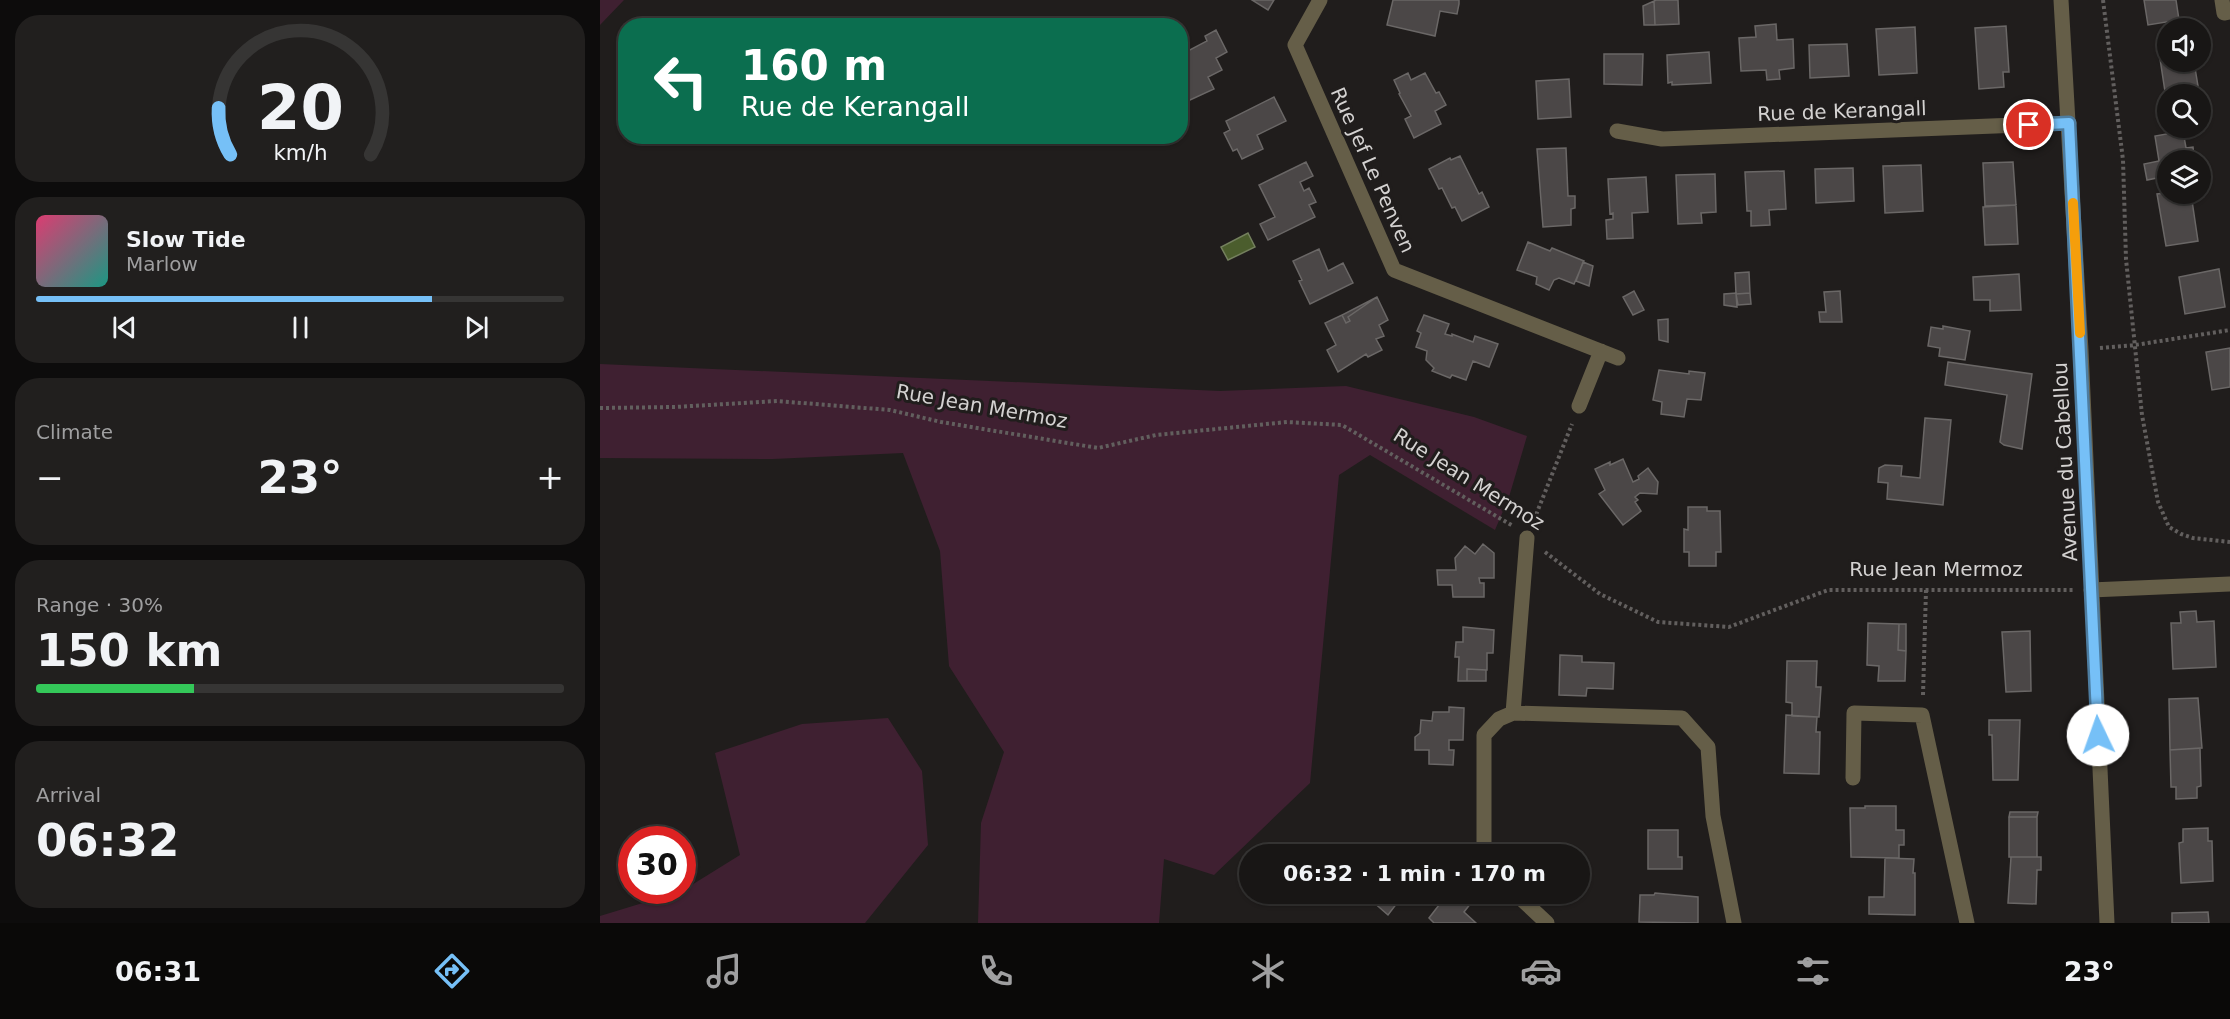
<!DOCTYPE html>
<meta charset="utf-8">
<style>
:root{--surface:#181615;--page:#211f1e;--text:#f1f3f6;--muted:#9f9fa0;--line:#363534;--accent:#76c0f7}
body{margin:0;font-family:"DejaVu Sans",sans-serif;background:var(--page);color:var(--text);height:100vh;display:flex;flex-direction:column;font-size:22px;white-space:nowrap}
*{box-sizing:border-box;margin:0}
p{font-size:20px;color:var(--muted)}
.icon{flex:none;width:33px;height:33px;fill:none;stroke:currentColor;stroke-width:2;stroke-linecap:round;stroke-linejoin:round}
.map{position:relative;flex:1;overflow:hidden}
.panel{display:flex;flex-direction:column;gap:15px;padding:15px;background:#0d0c0c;width:600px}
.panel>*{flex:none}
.hud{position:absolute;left:18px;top:18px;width:570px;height:126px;border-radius:24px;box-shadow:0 2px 4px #0004,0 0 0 2px var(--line);background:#0b6e4f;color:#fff;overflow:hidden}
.buttons{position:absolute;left:1557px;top:18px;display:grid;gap:12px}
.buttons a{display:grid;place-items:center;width:54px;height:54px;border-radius:50%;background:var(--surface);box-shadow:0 2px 4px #0004,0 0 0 2px var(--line);font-size:30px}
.speed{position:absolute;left:18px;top:826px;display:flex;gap:12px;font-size:30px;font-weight:700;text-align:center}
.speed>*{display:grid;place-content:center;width:78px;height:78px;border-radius:50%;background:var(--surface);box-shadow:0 2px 4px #0004,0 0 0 2px var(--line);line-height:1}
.speed .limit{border:9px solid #d22;background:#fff;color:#111}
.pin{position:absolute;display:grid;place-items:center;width:51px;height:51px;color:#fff;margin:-26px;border:3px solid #fff;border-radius:50%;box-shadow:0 2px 6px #0007}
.me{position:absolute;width:66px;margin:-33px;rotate:357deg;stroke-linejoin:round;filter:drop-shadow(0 0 4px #0008)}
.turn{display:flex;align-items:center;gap:21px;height:126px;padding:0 24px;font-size:27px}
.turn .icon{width:78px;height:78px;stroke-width:2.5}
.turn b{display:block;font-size:42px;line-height:51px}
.big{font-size:45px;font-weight:700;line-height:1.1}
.panel .widget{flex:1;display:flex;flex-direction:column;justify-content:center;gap:9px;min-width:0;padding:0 21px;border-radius:24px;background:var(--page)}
.panel .dial{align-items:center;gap:0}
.dial svg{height:156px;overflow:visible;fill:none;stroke:var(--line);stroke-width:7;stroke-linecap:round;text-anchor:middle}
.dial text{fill:var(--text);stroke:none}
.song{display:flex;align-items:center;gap:18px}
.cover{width:72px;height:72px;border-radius:9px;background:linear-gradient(135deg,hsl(340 70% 55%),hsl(170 70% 35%))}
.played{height:6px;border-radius:3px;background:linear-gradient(90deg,var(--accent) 75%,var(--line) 75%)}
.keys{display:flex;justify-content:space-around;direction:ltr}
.heat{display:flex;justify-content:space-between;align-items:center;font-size:33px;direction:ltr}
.charge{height:9px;border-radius:4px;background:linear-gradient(90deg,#34c759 30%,var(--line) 0)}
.trip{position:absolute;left:639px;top:844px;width:351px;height:60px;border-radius:30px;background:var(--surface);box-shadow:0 2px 4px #0004,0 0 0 2px var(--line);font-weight:700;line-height:60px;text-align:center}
.tab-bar{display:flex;height:96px;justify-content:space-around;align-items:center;background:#0a0908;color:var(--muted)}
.tab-bar .icon{width:42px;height:42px}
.tab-bar .on{color:var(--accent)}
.tab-bar b{font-size:27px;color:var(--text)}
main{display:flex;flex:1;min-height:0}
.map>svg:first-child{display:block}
.green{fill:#3f2031}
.water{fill:#4b5d2d;stroke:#74805e;stroke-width:1.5}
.building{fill:#4b4747;stroke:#6a6766;stroke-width:1.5}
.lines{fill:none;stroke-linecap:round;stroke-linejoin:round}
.path{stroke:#625f5e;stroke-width:4;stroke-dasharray:3 3;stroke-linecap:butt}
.minor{stroke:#655e48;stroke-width:15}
.route-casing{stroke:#4d7da1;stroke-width:15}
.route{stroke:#76c0f7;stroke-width:10}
.slow{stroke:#f59e0b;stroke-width:10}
.labels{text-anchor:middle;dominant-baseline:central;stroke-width:6;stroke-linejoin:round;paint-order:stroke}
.street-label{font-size:20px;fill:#d4d2d1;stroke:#201d1c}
</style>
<main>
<section class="panel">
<div class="widget dial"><svg viewBox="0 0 100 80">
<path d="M14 69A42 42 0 1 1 86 69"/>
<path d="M14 69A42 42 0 0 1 8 45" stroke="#76c0f7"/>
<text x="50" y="56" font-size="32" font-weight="700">20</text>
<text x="50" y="72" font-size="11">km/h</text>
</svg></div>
<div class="widget">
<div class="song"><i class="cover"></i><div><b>Slow Tide</b><p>Marlow</p></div></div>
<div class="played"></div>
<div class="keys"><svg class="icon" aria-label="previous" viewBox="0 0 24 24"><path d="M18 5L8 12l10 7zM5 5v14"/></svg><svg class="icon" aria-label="pause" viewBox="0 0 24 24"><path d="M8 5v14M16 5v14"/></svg><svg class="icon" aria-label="next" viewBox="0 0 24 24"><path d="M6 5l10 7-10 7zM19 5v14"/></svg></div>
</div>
<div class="widget"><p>Climate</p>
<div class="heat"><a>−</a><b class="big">23°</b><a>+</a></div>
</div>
<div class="widget"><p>Range · 30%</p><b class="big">150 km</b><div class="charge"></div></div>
<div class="widget"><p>Arrival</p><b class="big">06:32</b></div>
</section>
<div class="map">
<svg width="1630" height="923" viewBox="0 0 1630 923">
<rect width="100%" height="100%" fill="#201d1c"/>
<path class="green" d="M0,0h24l-24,25z
M0,364l620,27 126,-5 128,31 53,19 -18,61 -14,33 -125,-75 -31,20 -29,308 -96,92 -50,-16 -5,64h-181l3,-100 23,-71 -55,-86 -9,-115 -37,-98 -130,6 -173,-1z
M288,718l34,53 6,74 -63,78h-265v-7l82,-25 58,-36 -25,-102 87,-29z"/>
<path class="water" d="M648,233l7,14 -27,13 -7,-13z"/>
<path class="building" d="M652,0h22l-6,10z
M793,0h66v4l-2,10 -17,-3 -5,25 -48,-11z
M1056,0h22l1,24 -24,1 -1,-24z
M1544,0h32l3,20 -31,5z
M1054,1l1,24h-11l-1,-19z
M1176,24l1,16 16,-1 1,29 -15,2 1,9 -13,1 -1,-10 -25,1 -2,-33 17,-1 -1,-11z
M1406,26l3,46h-6l1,15 -25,2 -4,-61z
M1315,27l2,46 -38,2 -3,-46z
M616,30l11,22 -11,6 6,12 -14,7 6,12 -24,11 -10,-18v-14l7,-3 -5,-11 25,-13 -2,-5z
M1568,38v24h26l5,30 -31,2 -2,4 -9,-59z
M1247,44l2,32 -39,2 -1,-33z
M1109,52l2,31 -39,2v-3l-4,1 -1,-28z
M1004,54h39l-1,31 -38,-1z
M808,73l3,7 14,-7 11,20 3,-1 7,13 -11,6 6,13 -27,14 -9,-19 6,-3 -12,-22 1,-1 -6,-13z
M969,79l2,38 -33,2 -2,-38z
M674,97l12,24 -29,14 6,14 -21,10 -5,-10 -4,2 -9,-18 6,-3 -4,-9z
M1583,131l3,17 7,-1 1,10 -6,1v2h-20v32l-3,1 -3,-16 -15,3 -3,-16 15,-3 -4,-25z
M966,148l2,48h7v12l-4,1v16l-28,2 -6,-78z
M860,156l19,38 3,-2 7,15 -27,14 -7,-14 -3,1 -10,-20 -3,1 -10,-20 21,-11 1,2z
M706,162l7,14 -13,6 4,9 5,-3 7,14 -7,3 6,12 -47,23 -8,-16 15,-7 -16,-32z
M1413,162l3,43 -31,1 -2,-43z
M1321,165l2,46 -38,2 -2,-47z
M1253,168l1,33 -38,2 -1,-34z
M1184,171l2,38 -17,1 1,15 -19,1v-15h-4l-2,-39z
M1115,174l1,38 -15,1 1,10 -24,1 -2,-49z
M1046,177l2,35 -16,1 1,25 -26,1 -1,-19 7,-1v-6l-3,1 -2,-35z
M1565,193l26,1 7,47 -32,5 -9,-52z
M1416,205l2,39 -33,1 -2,-38z
M928,242l22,9 2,-3 32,13 -10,23 -15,-6 -5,2 -5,10 -13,-6 1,-7 -20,-7z
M719,249l9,22 15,-8 10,20 -43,21 -11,-23 3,-1 -9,-19z
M983,262l10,4 -4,20 -13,-5z
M1619,269l6,38 -40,7 -6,-37z
M1149,272l1,21 -14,1 -1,-21z
M1419,274l2,36 -31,1v-11h-16l-1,-23z
M1034,291l10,19 -11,5 -10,-18z
M1240,291l2,31h-22l-1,-10h7l-2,-20z
M1136,293l1,14 -13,-2v-11z
M1150,293l1,11 -13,1 -2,-11z
M777,297l11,23 -9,5 5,11 -8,3 6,11 -14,7 -2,-3 -28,18 -11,-22 9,-5 -11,-22 17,-8 4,8 4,-2 -2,-4z
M777,297l-29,20 2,4 -4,2 -4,-8z
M824,315l25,9 -4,10 7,2v-2l21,8 2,-6 23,8 -9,23 -16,-6 -7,19 -14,-5 -2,3 -18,-7 2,-3 -8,-8 1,-9 -11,-4 5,-14 -4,-2z
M1068,319v23l-9,-2 -1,-20z
M1343,326l27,5 -5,29 -26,-4 1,-8 -12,-2 3,-19 12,2z
M1630,348v39l-18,3 -6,-38z
M1348,362l84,12 -10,75 -18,-4 -4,-3 7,-47 -62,-10z
M1059,370l30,4v-3l16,2 -4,27 -14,-1 -3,18 -23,-3 1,-12 -9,-2z
M1325,418l26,2 -8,85 -56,-6 1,-16 -10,-1 1,-14 6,-3 17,1 -1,10 19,2z
M1023,459l10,23 6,-3 -1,-3 10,-8 10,14 -1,12 -17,-1 -5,4 3,3 -3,2 6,9 -18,14 -24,-31 6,-4 -10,-21 15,-7v3z
M1088,507h19v4h13l1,41h-5v14h-27v-14h-5v-23l4,1z
M883,544l11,9v25h-15l1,5h4v14h-31l-1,-12h-14l-1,-15h19l-1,-12 10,-12 10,8z
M1596,611l1,11 17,-1 2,46 -43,2 -2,-46h10l-1,-11z
M1268,623l31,1 -1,26 8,1 -1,30h-27l1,-15 -12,-1z
M1299,624h7v27l-8,-1z
M863,627l31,3 -1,23h-6v17l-20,-1v12h-9l1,-24h-4l1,-15h7z
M1430,631l1,60 -25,1 -4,-60z
M960,655l22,1v6l32,1 -1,26 -26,-1 -1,8 -27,-1z
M1187,661h30l-1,26h5l-2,30 -27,-1v-13l-6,-1z
M867,669l19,1v11h-19z
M1598,698l4,50 -32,2 -1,-51z
M849,707l15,1 -1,32h-14v10h5l-1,15 -24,-1v-14h-14v-13l5,-4 1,-13 11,1 1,-9h16z
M1186,715l31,2 -1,15h4l-1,42 -35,-1z
M1389,720h31l-2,60h-25l-1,-45h-3z
M1600,748l1,38 -4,1v11l-21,1v-12h-5l-1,-37z
M1265,806h31v24h8v15h-5v13l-48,-1 -1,-49h15z
M1410,812h28l-1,5h-28z
M1409,817h28v40h-28z
M1608,828v13h4l1,40 -32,2 -2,-40 4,-1v-13z
M1048,830h30v27h4v12h-34z
M802,846l11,9h-29l4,-5 6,5z
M1411,857h30v13h-4l-1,34 -28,-1z
M1285,858l29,1 -1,14h2v42l-46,-1v-17h15z
M1055,893l43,4v26l-59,-1 1,-27h14z
M764,894h40l-16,21z
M857,894h4l10,9 -7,9 12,11h-42l-5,-5 17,-22 5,5z
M1608,912l1,11h-37v-10z"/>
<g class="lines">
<path class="path" d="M1503,0l20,160 3,99 16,156 16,87 11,25 12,7 12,4 37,4
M1500,348l35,-3 95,-15
M0,408l75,-1 102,-6 113,9 51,12 157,26 58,-13 131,-13 55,3 171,101
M934,520l38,-96
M945,552l55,42 58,28 71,5 99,-37h246
M1323,695l3,-105"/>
<path class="minor" d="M720,0l-25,45 99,225 224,88
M1461,0l20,350 26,573
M1622,0l2,13 6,-1
M1017,131l45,8 407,-16
M979,406l22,-55
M1491,590l139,-6
M913,713l14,-175
M1253,778l1,-65 68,2 45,208
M884,855v-120l15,-16 14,-6 169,5 26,29 5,69 21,107
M916,894l31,29"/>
</g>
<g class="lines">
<defs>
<path id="route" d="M1429,125l40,-2 29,612"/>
</defs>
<use href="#route" class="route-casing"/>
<use href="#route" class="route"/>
<path class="slow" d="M1473,203l7,130"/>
</g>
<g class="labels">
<g class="street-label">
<text transform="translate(1242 111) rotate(-2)">Rue de Kerangall</text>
<text transform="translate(773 170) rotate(66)">Rue Jef Le Penven</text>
<text transform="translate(382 406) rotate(10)">Rue Jean Mermoz</text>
<text transform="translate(1465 462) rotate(-93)">Avenue du Cabellou</text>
<text transform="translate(869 479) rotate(32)">Rue Jean Mermoz</text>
<text x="1336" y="569">Rue Jean Mermoz</text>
</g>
</g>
</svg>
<div class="buttons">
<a><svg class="icon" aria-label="sound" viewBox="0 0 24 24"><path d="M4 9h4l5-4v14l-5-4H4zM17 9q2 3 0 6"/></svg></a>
<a><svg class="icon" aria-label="search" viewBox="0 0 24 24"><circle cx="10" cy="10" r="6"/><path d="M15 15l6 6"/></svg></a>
<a><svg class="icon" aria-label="layers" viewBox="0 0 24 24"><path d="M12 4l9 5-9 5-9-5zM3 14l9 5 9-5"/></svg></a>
</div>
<div class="speed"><div class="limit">30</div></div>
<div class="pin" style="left:1429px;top:125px;background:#d93025"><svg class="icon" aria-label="arrive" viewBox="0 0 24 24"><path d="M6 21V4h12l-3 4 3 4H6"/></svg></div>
<svg class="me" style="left:1498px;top:735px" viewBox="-20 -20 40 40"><circle r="19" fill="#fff"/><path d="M0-13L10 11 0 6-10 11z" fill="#76c0f7"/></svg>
<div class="trip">06:32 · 1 min · 170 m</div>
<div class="hud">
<div class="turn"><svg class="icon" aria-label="left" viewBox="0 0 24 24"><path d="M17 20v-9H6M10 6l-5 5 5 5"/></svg><div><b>160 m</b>Rue de Kerangall</div></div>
</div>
</div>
</main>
<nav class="tab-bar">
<b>06:31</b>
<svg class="icon on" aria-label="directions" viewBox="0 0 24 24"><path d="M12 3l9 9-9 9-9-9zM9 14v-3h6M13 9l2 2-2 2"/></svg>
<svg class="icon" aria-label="music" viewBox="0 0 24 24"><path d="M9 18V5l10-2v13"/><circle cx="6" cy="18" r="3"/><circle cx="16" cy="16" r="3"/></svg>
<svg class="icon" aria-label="phone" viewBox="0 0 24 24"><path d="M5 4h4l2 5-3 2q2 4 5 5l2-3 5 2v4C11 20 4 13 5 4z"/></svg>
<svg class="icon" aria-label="climate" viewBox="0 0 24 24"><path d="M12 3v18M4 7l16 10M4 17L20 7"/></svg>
<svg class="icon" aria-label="car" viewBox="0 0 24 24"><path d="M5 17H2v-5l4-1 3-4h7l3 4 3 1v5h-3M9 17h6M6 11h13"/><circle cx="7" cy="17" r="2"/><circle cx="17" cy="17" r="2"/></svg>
<svg class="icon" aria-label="filters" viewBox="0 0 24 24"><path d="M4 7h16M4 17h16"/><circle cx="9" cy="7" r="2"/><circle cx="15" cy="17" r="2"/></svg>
<b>23°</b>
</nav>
